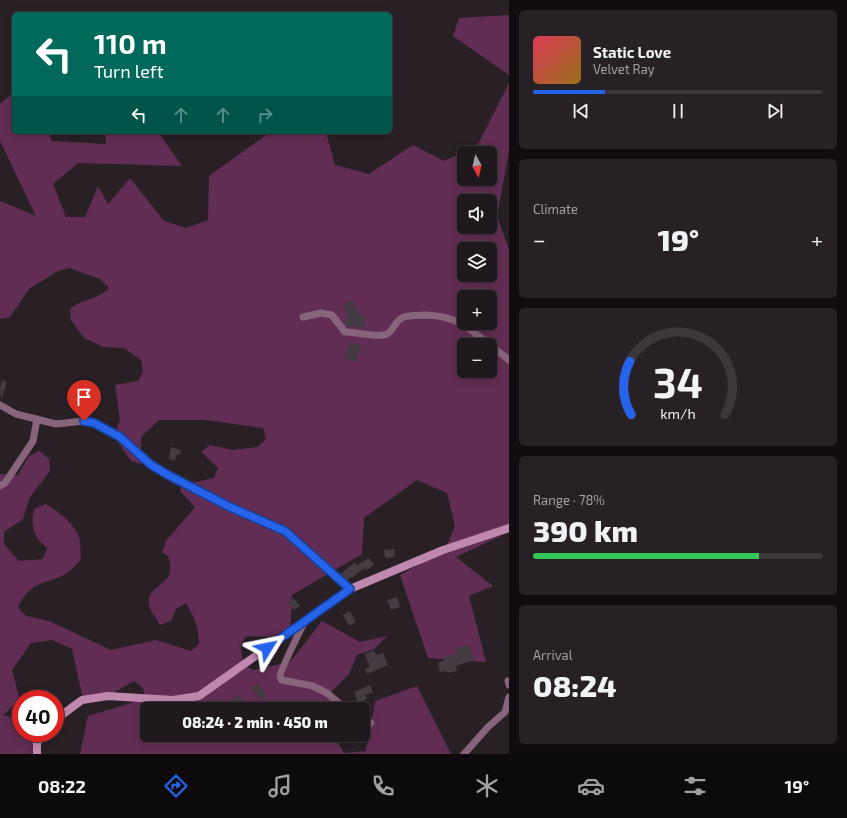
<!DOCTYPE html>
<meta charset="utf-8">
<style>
:root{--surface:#1f181c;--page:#272125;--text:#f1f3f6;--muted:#a1a0a3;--line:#3c373b;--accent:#2563eb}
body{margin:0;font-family:"Exo 2",sans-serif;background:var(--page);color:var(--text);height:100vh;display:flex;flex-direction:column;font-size:15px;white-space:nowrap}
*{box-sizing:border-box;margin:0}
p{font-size:13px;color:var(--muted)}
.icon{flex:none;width:22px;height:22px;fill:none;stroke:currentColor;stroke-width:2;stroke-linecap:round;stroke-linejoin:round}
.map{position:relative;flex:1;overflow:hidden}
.drawer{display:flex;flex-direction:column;gap:10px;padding:10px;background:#110d0f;width:338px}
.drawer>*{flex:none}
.banner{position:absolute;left:12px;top:12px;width:380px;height:122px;border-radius:6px;box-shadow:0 2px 10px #0003,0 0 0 1px var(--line);background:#00695c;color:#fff;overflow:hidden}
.needle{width:26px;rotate:172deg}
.controls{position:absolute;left:457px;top:146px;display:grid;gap:8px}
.controls a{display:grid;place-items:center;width:40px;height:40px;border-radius:6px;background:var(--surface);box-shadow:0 2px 10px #0003,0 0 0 1px var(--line);font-size:20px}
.speed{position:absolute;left:12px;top:690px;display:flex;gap:8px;font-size:20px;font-weight:700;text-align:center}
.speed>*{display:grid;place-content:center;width:52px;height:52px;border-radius:50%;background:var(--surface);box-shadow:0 2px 10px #0003,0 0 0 1px var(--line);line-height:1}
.speed .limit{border:6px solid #d22;background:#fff;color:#111}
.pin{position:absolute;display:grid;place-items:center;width:34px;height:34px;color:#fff;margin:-41px -17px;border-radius:50% 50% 50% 0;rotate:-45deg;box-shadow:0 0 4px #0007}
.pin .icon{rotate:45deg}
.me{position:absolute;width:44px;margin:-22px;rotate:55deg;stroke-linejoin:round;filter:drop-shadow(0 0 3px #0008)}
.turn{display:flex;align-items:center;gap:14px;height:84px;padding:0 16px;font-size:18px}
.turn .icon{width:52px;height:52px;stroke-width:2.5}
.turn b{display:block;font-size:28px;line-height:34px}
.lanes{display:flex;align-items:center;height:38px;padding:0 16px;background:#0003;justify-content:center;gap:20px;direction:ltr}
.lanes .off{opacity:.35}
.big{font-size:30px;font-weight:800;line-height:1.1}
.drawer .card{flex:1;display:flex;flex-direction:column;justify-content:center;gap:6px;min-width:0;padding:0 14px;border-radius:6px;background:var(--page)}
.drawer .dial{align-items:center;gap:0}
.dial svg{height:104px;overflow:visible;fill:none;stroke:var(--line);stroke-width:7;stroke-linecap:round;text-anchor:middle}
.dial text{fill:var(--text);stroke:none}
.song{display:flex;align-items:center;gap:12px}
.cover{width:48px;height:48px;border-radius:6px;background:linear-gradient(135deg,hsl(350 70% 55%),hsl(40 70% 35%))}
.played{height:4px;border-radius:2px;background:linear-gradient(90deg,var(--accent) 25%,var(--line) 25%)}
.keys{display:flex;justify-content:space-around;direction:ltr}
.heat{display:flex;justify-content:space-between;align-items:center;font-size:22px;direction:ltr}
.charge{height:6px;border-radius:3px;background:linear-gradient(90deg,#34c759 78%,var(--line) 0)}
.trip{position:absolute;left:140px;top:702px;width:230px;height:40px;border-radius:6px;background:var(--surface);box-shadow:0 2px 10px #0003,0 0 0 1px var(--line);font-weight:800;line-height:40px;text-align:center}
.tabs{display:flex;height:64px;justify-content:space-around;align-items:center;background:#0c0a0b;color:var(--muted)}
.tabs .icon{width:28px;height:28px}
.tabs .on{color:var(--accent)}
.tabs b{font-size:18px;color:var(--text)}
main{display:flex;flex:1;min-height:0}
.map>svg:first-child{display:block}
.green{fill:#622d54;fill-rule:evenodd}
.building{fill:#453b42}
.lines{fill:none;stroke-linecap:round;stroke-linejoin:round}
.street{stroke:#87647c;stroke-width:7}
.secondary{stroke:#c088ae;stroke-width:8}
.route-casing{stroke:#184099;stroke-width:10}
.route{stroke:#2563eb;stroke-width:7}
</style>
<main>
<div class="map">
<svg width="509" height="754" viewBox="0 0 509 754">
<rect width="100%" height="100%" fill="#292026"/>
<path class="green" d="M509,15v60l-56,-39 6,-18z
M509,83v68l-12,65 12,34v282l-53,25 37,29 -24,10 17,66 -58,-4 -28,-83 45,-25 10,-24 -8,-33 -30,-13 -53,38 -2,36 -70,41 -2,43 -43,-2c-9,8 -5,18 -3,29l9,5 37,-8 32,-41 38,21 27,-6 -13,13 -17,6 -8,19 -19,19 2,16h-185v26h190l1,8 6,10 22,-2 9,-50 42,-15 34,68h-371l8,-38 57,-17 -2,-11 -9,-7 -24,14 -27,4 -11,-50 -20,-9 -21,3 -19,27 8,30 -17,15 18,5v13h23l-13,21h-31v-280l18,1 11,-19 10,-5 10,8 1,12 -20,26 -7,22 -19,13v12l15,17 24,-2 4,-11c-13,-10 -17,-23 -13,-39l11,-5c11,5 30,20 34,33 2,6 1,16 2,22 -3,4 -6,7 -9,10 -19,17 -40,7 -54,38l8,9 23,5 62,29 45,-10 35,11 8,-7c0,-17 -5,-27 -13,-41l-10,6 -5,12 -11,4c-3,-6 -10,-14 -11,-20 -4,-22 30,-17 19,-49l-6,-4 4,-11 29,-34 -15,-16 2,-11 10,3 22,-5 4,-10 -17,-16 9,-7 23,5 25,-3 8,-8 -3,-11 -58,-8h-46l-18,17v27l-10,-3 -13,-19 -2,-11 4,-11 -5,-35 23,-4 5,-10 -2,-11 -17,-12 -20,-1 -20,-9 -13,-18 -1,-11c15,-12 26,-8 39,-21l-9,-9 -31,-11 -11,3 -29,18 -19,28 -10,2v-118l36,15 -36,-75v-37l14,-12v40h36l1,9 55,3 -1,-12h53l24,34 -104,-3 -25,21 13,33h19l13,-31 10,18 22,-26 34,43 22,7 22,-8 1,-44 57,-41 60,-3 9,33 34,9 44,-29 31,16 33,-15zM464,153h26v26h-26zM464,201h26v26h-26zM464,249h26v26h-26zM464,297h26v26h-26zM464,345h26v26h-26z"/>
<path class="building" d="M352,300l8,16 5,-1 1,12h-18l-3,-3v-6l4,-1 -6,-13z
M350,342l12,3 -6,17 -12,-4z
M2,380l5,2 -6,18 -1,-12z
M171,447l10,3 -1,5 -3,-1 -2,7 -6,-2z
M394,549l1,8 -10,1 -1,-8z
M369,558l5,7 -8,5 -2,-2 -12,10 -1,-1 -4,3 -7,-6 15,-12 2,3z
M397,597l3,10 -9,3 -4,-10z
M293,598l7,8 -6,4 -6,-7z
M350,611l6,11 -7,4 -6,-11z
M469,645l5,15 -18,6 1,5 -10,2 -1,-2 -6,1 -2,-10 6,-1v-4l13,-3 -2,-5z
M374,650l2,5 7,-2 5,12 -21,9 -2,-5 5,-2 -5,-13z
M257,684l10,11 -6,5 -9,-12z
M370,685l3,7 -8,3 2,4 -9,4 -4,-11z
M238,695l14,14h-28l11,-6 -3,-3z"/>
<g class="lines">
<path class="street" d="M303,317l18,-4 11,2 13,17c9,0 35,6 42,2 7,-4 8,-14 17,-17 7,-2 16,-2 24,-2 30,2 39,12 62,30
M490,345l19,15
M0,405l16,9 40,10 28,-3 10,2 26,14 30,27 18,11 62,32 55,24 65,58
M0,486l5,-3 28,-42 4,-22
M305,621c-4,8 -26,52 -25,56l2,3 31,6 14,7 19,16
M508,681l1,4
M363,719l8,4
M464,754l24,-27 17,-15 4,-15"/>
<path class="secondary" d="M55,720l27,-20 26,-4 65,4 26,-4 151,-107 93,-39 66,-22
M37,754v-11l6,-10"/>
</g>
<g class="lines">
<defs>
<path id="route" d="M84,421l10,2 26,14 30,27 18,11 62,32 55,24 65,58 -83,59"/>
</defs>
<use href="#route" class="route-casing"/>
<use href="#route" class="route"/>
</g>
</svg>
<div class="controls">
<a><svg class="needle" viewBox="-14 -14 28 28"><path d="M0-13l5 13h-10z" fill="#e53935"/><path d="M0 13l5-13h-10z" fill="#a1a0a3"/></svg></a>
<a><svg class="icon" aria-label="sound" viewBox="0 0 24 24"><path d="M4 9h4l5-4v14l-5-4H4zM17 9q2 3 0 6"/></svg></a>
<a><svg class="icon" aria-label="layers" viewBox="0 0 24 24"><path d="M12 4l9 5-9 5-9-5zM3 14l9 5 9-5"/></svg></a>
<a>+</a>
<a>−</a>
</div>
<div class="speed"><div class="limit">40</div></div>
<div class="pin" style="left:84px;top:421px;background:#d93025"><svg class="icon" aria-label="arrive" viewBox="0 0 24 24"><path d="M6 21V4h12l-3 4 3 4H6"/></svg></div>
<svg class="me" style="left:267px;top:648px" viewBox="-20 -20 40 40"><path d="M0-17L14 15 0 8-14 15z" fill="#2563eb" stroke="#fff" stroke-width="4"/></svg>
<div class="trip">08:24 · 2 min · 450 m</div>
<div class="banner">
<div class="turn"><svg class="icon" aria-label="left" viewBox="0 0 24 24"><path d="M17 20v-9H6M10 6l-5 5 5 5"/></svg><div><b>110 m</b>Turn left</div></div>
<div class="lanes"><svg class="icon" aria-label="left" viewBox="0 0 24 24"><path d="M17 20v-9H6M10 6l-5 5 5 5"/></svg><svg class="icon off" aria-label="ahead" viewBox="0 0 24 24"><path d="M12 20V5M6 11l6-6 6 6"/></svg><svg class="icon off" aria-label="ahead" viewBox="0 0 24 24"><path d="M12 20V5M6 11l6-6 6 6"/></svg><svg class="icon off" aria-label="right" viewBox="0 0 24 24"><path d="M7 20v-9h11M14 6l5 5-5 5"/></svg></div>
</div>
</div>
<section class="drawer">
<div class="card">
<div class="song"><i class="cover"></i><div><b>Static Love</b><p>Velvet Ray</p></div></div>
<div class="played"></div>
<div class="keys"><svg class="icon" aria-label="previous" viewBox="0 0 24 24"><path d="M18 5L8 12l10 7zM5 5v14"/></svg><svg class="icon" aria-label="pause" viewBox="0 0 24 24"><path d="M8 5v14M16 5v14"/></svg><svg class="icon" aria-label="next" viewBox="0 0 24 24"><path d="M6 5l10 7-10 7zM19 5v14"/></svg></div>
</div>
<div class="card"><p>Climate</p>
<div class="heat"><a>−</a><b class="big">19°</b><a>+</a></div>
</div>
<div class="card dial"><svg viewBox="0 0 100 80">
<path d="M14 69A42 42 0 1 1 86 69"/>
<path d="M14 69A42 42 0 0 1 13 28" stroke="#2563eb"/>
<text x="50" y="56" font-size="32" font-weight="700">34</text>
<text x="50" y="72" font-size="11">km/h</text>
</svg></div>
<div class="card"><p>Range · 78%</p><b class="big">390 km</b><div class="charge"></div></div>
<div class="card"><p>Arrival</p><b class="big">08:24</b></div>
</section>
</main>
<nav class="tabs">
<b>08:22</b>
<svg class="icon on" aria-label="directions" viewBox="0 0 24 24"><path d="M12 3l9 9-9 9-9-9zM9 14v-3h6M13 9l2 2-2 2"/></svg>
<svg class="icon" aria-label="music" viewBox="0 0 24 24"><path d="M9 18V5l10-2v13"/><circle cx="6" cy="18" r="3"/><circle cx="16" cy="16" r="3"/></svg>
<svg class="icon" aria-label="phone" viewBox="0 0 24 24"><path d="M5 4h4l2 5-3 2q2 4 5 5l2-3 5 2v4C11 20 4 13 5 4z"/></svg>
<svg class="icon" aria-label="climate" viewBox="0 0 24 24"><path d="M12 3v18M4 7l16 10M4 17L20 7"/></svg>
<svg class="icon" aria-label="car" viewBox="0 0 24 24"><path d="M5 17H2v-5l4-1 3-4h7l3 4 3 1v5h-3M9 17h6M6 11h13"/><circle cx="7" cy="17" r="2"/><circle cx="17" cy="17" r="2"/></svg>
<svg class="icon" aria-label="filters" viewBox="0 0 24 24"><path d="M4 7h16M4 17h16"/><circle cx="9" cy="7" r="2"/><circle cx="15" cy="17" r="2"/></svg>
<b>19°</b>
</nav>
